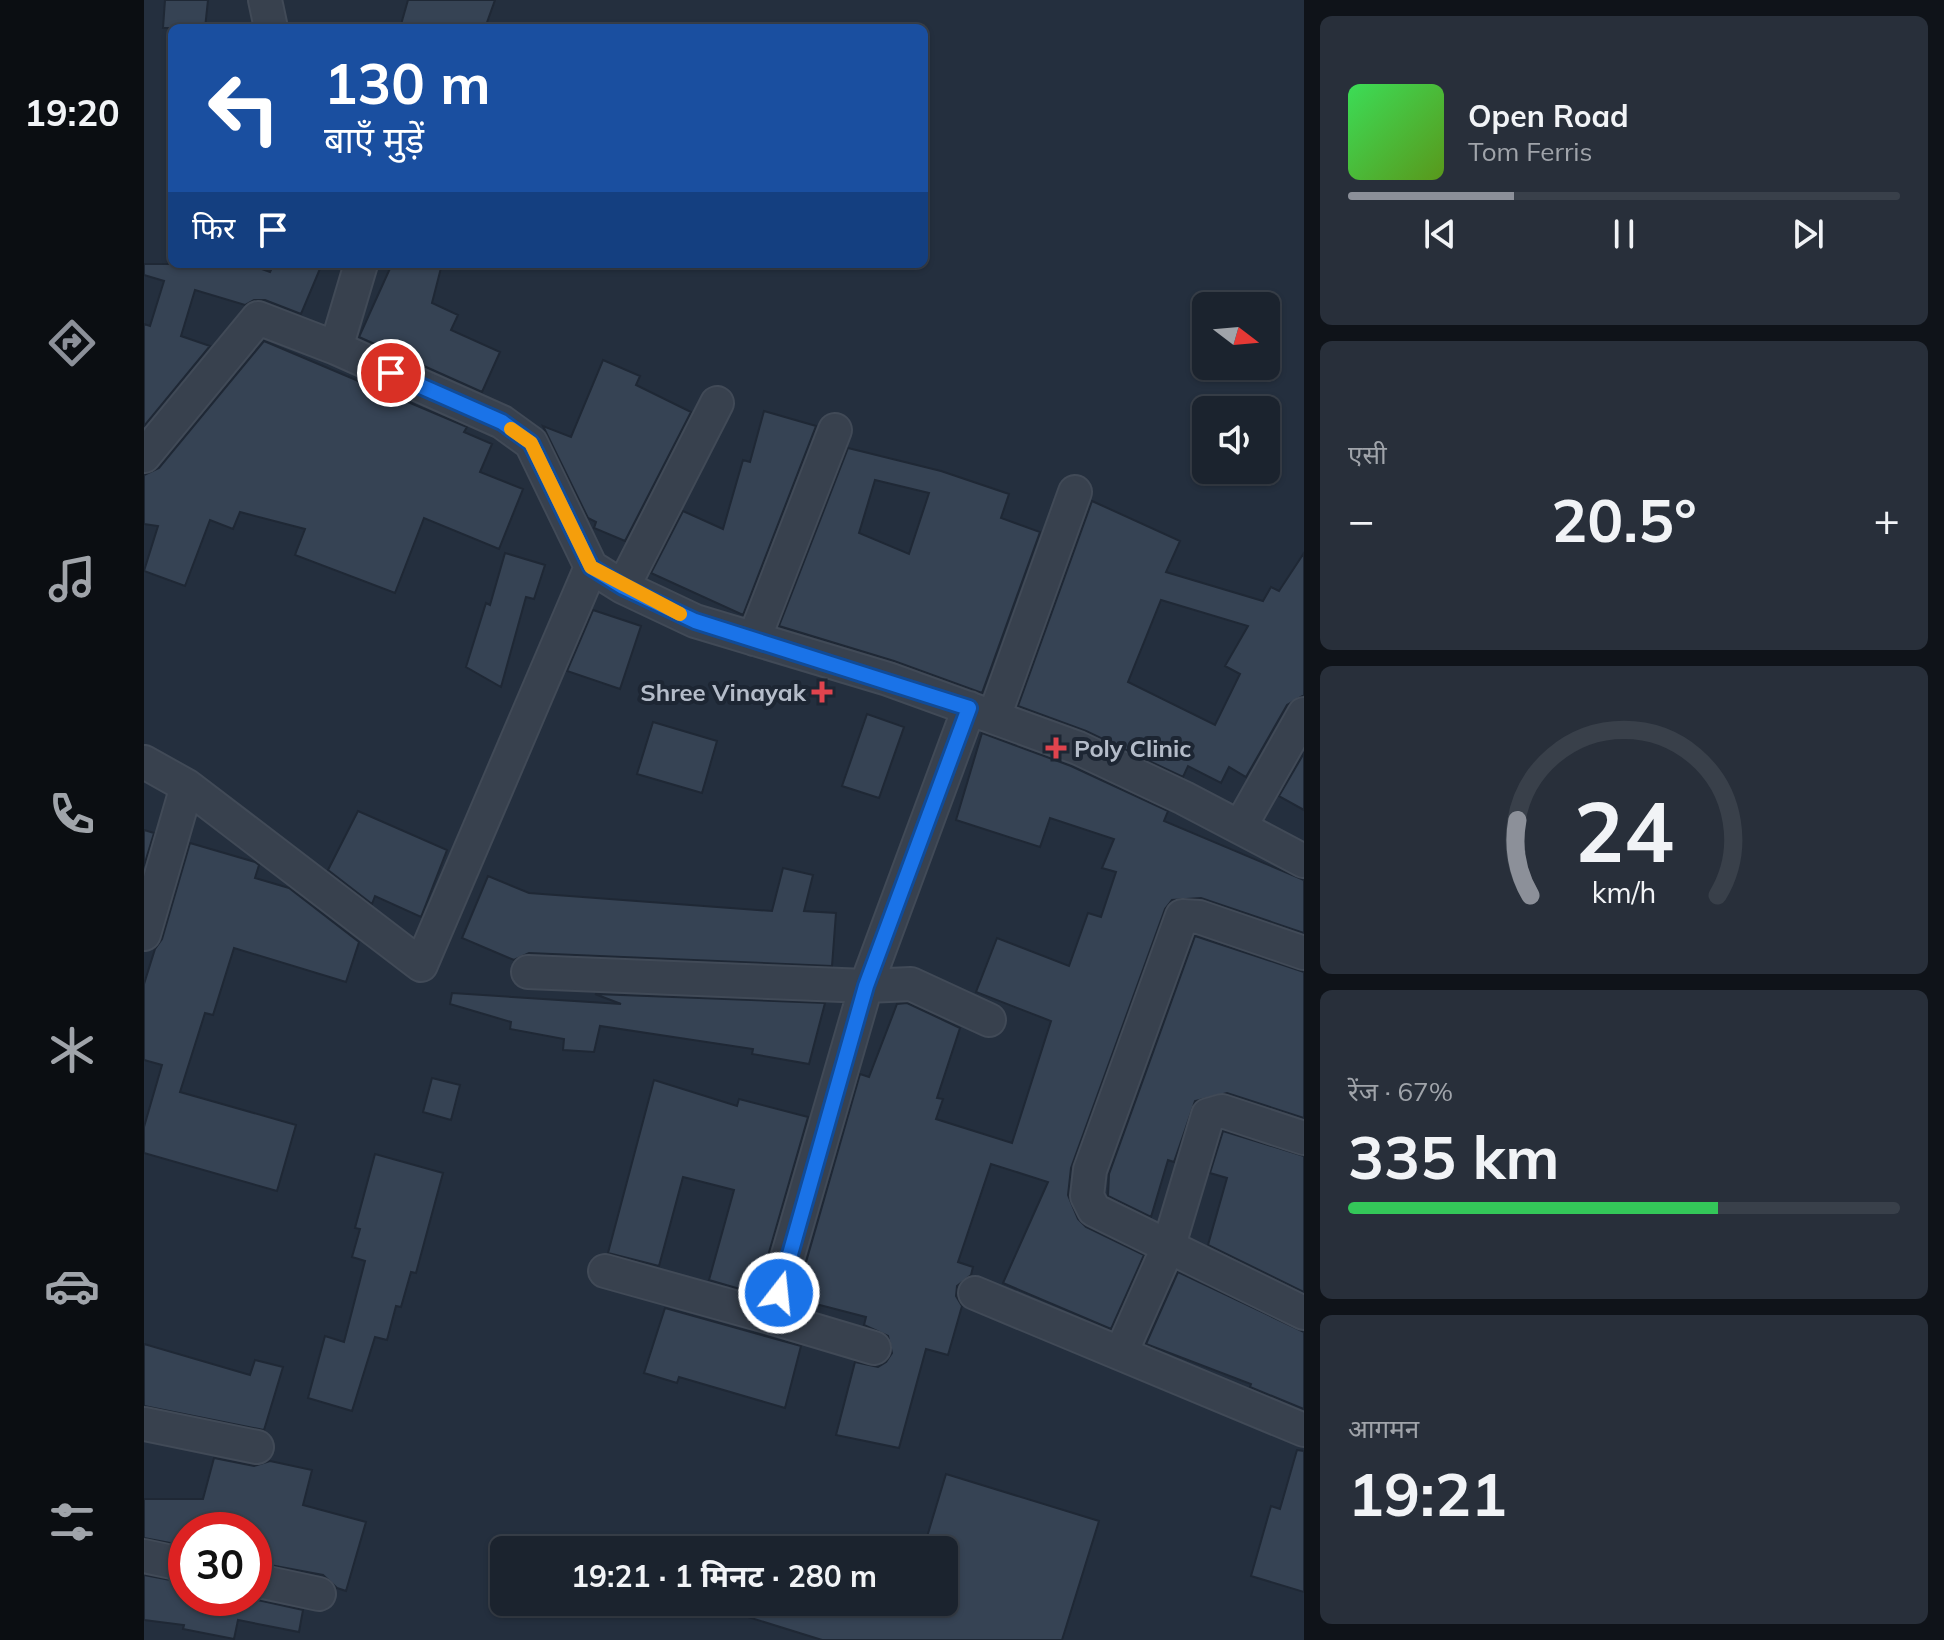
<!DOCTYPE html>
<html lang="hi">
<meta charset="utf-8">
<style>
:root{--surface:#1b232e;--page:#282f3a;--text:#f1f3f6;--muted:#a0a4aa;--line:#39404a;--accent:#8c9099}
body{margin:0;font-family:Mulish,"Noto Sans Devanagari",sans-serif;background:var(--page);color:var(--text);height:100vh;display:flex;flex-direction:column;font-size:30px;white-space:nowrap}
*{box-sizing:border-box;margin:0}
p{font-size:26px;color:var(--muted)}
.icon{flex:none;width:44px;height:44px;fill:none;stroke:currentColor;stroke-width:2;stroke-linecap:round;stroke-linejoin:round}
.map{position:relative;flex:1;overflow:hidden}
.sheet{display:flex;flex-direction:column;gap:16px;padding:16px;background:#0f1319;width:640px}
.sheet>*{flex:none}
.top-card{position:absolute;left:24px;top:24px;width:760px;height:244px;border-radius:12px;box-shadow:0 2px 6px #0004,0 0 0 2px var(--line);background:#1a4fa0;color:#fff;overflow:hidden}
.needle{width:52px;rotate:106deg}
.tools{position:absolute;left:1048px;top:292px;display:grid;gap:16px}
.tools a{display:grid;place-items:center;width:88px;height:88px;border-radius:12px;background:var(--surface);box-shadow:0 2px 6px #0004,0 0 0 2px var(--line);font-size:40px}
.speed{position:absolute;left:24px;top:1512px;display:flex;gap:16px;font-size:40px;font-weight:700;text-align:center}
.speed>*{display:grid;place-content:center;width:104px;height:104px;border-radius:50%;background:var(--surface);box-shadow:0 2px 6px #0004,0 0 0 2px var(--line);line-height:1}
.speed .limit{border:12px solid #d22;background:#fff;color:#111}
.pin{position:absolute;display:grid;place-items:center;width:68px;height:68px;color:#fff;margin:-34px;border:4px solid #fff;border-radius:50%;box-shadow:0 2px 8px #0007}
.me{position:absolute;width:88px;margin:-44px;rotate:16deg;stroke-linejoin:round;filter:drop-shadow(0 0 6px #0008)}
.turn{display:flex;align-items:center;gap:28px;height:168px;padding:0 24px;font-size:36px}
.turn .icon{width:104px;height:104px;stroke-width:2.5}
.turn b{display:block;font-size:56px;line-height:68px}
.then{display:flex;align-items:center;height:76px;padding:0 24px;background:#0003;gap:16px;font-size:30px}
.big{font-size:60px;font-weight:700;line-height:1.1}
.sheet .widget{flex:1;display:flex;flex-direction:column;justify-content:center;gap:12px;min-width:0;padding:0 28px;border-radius:12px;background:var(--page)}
.sheet .dial{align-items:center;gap:0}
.dial svg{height:208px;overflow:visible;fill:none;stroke:var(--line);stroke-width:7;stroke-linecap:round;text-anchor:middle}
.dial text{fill:var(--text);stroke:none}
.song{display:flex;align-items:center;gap:24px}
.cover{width:96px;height:96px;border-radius:12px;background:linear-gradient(135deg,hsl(130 70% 55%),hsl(90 70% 35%))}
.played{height:8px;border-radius:4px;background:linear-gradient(90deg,var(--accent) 30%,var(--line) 30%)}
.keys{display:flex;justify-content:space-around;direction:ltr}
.heat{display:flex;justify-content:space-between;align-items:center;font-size:44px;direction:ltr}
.charge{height:12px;border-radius:6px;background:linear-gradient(90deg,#34c759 67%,var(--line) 0)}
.trip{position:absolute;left:346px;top:1536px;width:468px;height:80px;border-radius:12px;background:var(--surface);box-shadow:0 2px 6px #0004,0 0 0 2px var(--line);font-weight:700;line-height:80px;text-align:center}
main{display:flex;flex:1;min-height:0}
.tabs{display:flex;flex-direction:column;width:144px;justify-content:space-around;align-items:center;background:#0b0e12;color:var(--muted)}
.tabs .icon{width:56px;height:56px}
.tabs .current{color:var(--accent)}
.tabs b{font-size:36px;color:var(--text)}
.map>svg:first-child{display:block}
.building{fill:#364354;stroke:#1f2835;stroke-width:2;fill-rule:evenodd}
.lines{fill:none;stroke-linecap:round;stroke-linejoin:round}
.street-casing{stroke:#414a57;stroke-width:36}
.street{stroke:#38414e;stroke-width:32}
.route-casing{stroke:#114b97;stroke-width:20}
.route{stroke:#1a73e8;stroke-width:14}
.slow{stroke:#f59e0b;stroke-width:14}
.health-dot{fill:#e0444e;stroke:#1d2633;stroke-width:3}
.labels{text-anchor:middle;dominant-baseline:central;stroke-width:8;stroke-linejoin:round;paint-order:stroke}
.poi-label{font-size:24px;font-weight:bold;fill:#b4bcc9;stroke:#1d2633;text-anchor:end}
</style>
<main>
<nav class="tabs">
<b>19:20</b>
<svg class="icon current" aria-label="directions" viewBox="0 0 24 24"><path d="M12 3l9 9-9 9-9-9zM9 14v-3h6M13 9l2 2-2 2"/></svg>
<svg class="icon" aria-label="music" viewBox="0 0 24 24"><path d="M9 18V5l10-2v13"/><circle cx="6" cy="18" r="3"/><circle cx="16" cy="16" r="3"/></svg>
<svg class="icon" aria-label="phone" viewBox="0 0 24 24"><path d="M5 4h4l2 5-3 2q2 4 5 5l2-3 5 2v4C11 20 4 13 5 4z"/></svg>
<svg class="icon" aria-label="climate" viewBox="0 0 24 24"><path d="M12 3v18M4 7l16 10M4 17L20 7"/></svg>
<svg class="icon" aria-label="car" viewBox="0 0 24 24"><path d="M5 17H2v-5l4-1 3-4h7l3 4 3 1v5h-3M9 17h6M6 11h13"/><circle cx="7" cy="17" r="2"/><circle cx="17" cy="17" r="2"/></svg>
<svg class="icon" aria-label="filters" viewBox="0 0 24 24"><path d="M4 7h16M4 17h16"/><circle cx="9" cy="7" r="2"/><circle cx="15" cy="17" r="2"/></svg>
</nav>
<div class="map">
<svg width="1160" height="1640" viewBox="0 0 1160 1640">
<rect width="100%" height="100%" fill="#242f3e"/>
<path class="building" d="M21,0h43l-3,28h-42z
M264,0h87l-10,28h-85z
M0,264h104l22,8 4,-8h48l-21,50 -36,-14h-11l-9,5 -50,-15 -14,46 29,10 -66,80v-102l6,2 14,-45 -20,-6z
M248,264h50l-10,39 26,12 -7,15 49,22 -18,40 -123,-55z
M120,341l203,86 -3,5 28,12 -12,28 43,17 -24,60 -75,-31 -29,75 -100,-38 10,-26 -65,-17 -7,17 -23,-9 -25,66 -41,-15 14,-45 -14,-2v-49l15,-7z
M459,360l37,16 -4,9 55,27 -66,129 -31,-13 2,-6 -8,-4 -45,-92 28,11z
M620,411l52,15 -73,189 -92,-42 32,-62 40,18 20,-69 7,2z
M704,448l93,23 68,23 -8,24 39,14 -58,161 -88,-32 -115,-35zM731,480l54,13 -20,61 -50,-21z
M948,501l88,40 -14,31 97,29 8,-14 8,4 25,-38v142l-17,10 -41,72 -17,-10 -8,16 -33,-17 -5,11 -97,-46 -68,-25zM1017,600l87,26 -23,40 15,8 -25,51 -87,-43z
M361,553l40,12 -11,34 -8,-2 -25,90 -35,-20 20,-64 4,2z
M449,610l48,16 -21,63 -53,-18z
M723,714l37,13 -25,71 -37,-12z
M509,722l64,19 -15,52 -65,-19z
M838,733l89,33 97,45 -4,10 140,59v53l-103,-35 -29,2 -7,9 -94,259 -3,27 10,24 8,8 58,28 -33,74 -108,-46 45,-101 -57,-18 -33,98 15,5 -2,8 -14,11 -1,10 6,10 -14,49 -22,-6 -27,99 -63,-13 19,-73 23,5 8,-5 6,-9 -4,-17 -24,-11 2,-8 -54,-14 -1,6 -17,-5 66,-230 9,3 28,-73 10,-1 53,25 -23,70 6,1 -7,20 76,24 39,-122 -75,-29 21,-54 72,28 19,-53 13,4 15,-45 -14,-4 12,-29 -64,-21 -10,29 -84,-27z
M1160,753v57l-25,-14z
M214,811l89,39 -26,67 -46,-21 -3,8 -44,-34z
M0,830l10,3 -10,33z
M46,843l65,19 4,3 -4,13 34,10 70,54 -13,40 -112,-34 -21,67 -8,-2 -25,79 116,33 -19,66 -133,-38v-26l18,-62 -18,-5v-76l11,-35 7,-10z
M639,868l30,7 -9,36 32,2 -4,53 -303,-13 -15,7 -52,-22 26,-62 41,17 243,18z
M1051,936l109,36v146l-77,-25 -32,8 -21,61 -6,-2 -17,57 -43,-21 1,-22z
M308,993l169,11 -26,-10 230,9 -16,61 -57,-10 1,-5 -153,-23 -6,26 -31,-2 1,-11 -54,-10 1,-7 -61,-18z
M288,1078l28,7 -9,35 -28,-8z
M510,1080l83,26 2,-7 69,18 -51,177 -48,-14 25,-90 -51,-13 -24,89 -51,-13z
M1079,1131l81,25v136l-96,-47 19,-67 -17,-5z
M231,1154l68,19 -27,100 -5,-1 -10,35 -5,-1 -9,34 -12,-3 -23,74 -44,-13 17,-62 19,6 21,-81 -13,-4 8,-28 -5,-1z
M1034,1272l126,60v77l-54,-22 1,-3 -105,-40z
M521,1308l136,38 -16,62 -106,-31 -2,6 -33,-10z
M0,1344l106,31 5,-15 28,7 -19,63 -120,-24z
M1153,1450l7,1v141l-53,-16 20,-70 9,3z
M70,1458l40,8 16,-5 42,9 -9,35 63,17 -20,69 -9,-3 -14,-13 -69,-13v-32h-68v16l-42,-8v-39h59z
M802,1474l153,47 -37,119h-240l-103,-32v-6h120l28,9 3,-9h74v-52h-21z
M0,1575l42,8v15h63l54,12 -4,22 -61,-12 -4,19 -51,-10 1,-4 -40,-5z"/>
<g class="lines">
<defs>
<path id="street" d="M121,0l6,28
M217,264l-25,84 166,74 29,21 60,124 32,20 72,34 193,58 190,69 106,50 120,63
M0,456l114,-138 78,30
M479,587l94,-184
M610,639l81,-209
M850,717l81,-225
M0,762l43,24
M1096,827l64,-113
M0,934l43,-148 234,179 170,-398
M1160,953l-105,-36 -17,-1 -92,254 -3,26 7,14 210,103
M384,972l338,14 45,-2 78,36
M461,1271l165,46
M831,1293l329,137
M730,1348l-104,-31 96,-331 103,-278
M977,1353l48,-108 39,-130 14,-4 82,27
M0,1424l113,23
M0,1556l42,9
M110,1580l65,14"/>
</defs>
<use href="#street" class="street-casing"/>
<use href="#street" class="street"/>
</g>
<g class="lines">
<defs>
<path id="route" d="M247,373l111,49 29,21 60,124 32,20 72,34 274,87 -103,278 -87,307"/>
</defs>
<use href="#route" class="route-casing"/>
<use href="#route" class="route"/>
<path class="slow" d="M367,429l20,14 60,124 89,47"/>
</g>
<g class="health-dot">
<path d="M674 680h8v8h8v8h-8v8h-8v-8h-8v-8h8z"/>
<path d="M908 736h8v8h8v8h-8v8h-8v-8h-8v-8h8z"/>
</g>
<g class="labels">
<g class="poi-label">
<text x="662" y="692">Shree Vinayak</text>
<text x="930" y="748" text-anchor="start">Poly Clinic</text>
</g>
</g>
</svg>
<div class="tools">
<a><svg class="needle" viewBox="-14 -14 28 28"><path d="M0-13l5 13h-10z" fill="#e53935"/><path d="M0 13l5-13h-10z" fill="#a0a4aa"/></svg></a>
<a><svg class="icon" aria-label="sound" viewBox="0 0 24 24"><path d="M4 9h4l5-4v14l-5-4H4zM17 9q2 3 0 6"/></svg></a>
</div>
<div class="speed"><div class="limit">30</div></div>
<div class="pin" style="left:247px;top:373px;background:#d93025"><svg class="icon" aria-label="arrive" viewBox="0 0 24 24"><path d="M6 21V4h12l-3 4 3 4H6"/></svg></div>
<svg class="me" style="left:635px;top:1293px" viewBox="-20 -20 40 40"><circle r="17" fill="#1a73e8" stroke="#fff" stroke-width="3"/><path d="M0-11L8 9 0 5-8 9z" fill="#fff"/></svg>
<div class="trip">19:21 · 1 मिनट · 280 m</div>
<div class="top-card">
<div class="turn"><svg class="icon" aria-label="left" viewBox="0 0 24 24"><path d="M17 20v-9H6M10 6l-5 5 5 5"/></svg><div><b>130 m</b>बाएँ मुड़ें</div></div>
<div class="then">फिर<svg class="icon" aria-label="arrive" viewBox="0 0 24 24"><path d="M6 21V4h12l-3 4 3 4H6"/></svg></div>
</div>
</div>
<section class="sheet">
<div class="widget">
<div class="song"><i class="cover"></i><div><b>Open Road</b><p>Tom Ferris</p></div></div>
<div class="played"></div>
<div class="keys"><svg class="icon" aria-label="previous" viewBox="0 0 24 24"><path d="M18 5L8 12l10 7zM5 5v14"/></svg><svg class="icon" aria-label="pause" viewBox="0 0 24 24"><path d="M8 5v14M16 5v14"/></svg><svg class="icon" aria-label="next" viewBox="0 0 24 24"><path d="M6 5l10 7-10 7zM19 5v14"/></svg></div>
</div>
<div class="widget"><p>एसी</p>
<div class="heat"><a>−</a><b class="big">20.5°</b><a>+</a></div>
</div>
<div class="widget dial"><svg viewBox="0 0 100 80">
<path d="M14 69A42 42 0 1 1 86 69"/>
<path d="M14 69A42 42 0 0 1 9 40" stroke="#8c9099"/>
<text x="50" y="56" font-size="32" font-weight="700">24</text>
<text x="50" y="72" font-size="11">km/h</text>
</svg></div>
<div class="widget"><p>रेंज · 67%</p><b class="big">335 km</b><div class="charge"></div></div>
<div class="widget"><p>आगमन</p><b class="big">19:21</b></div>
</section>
</main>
